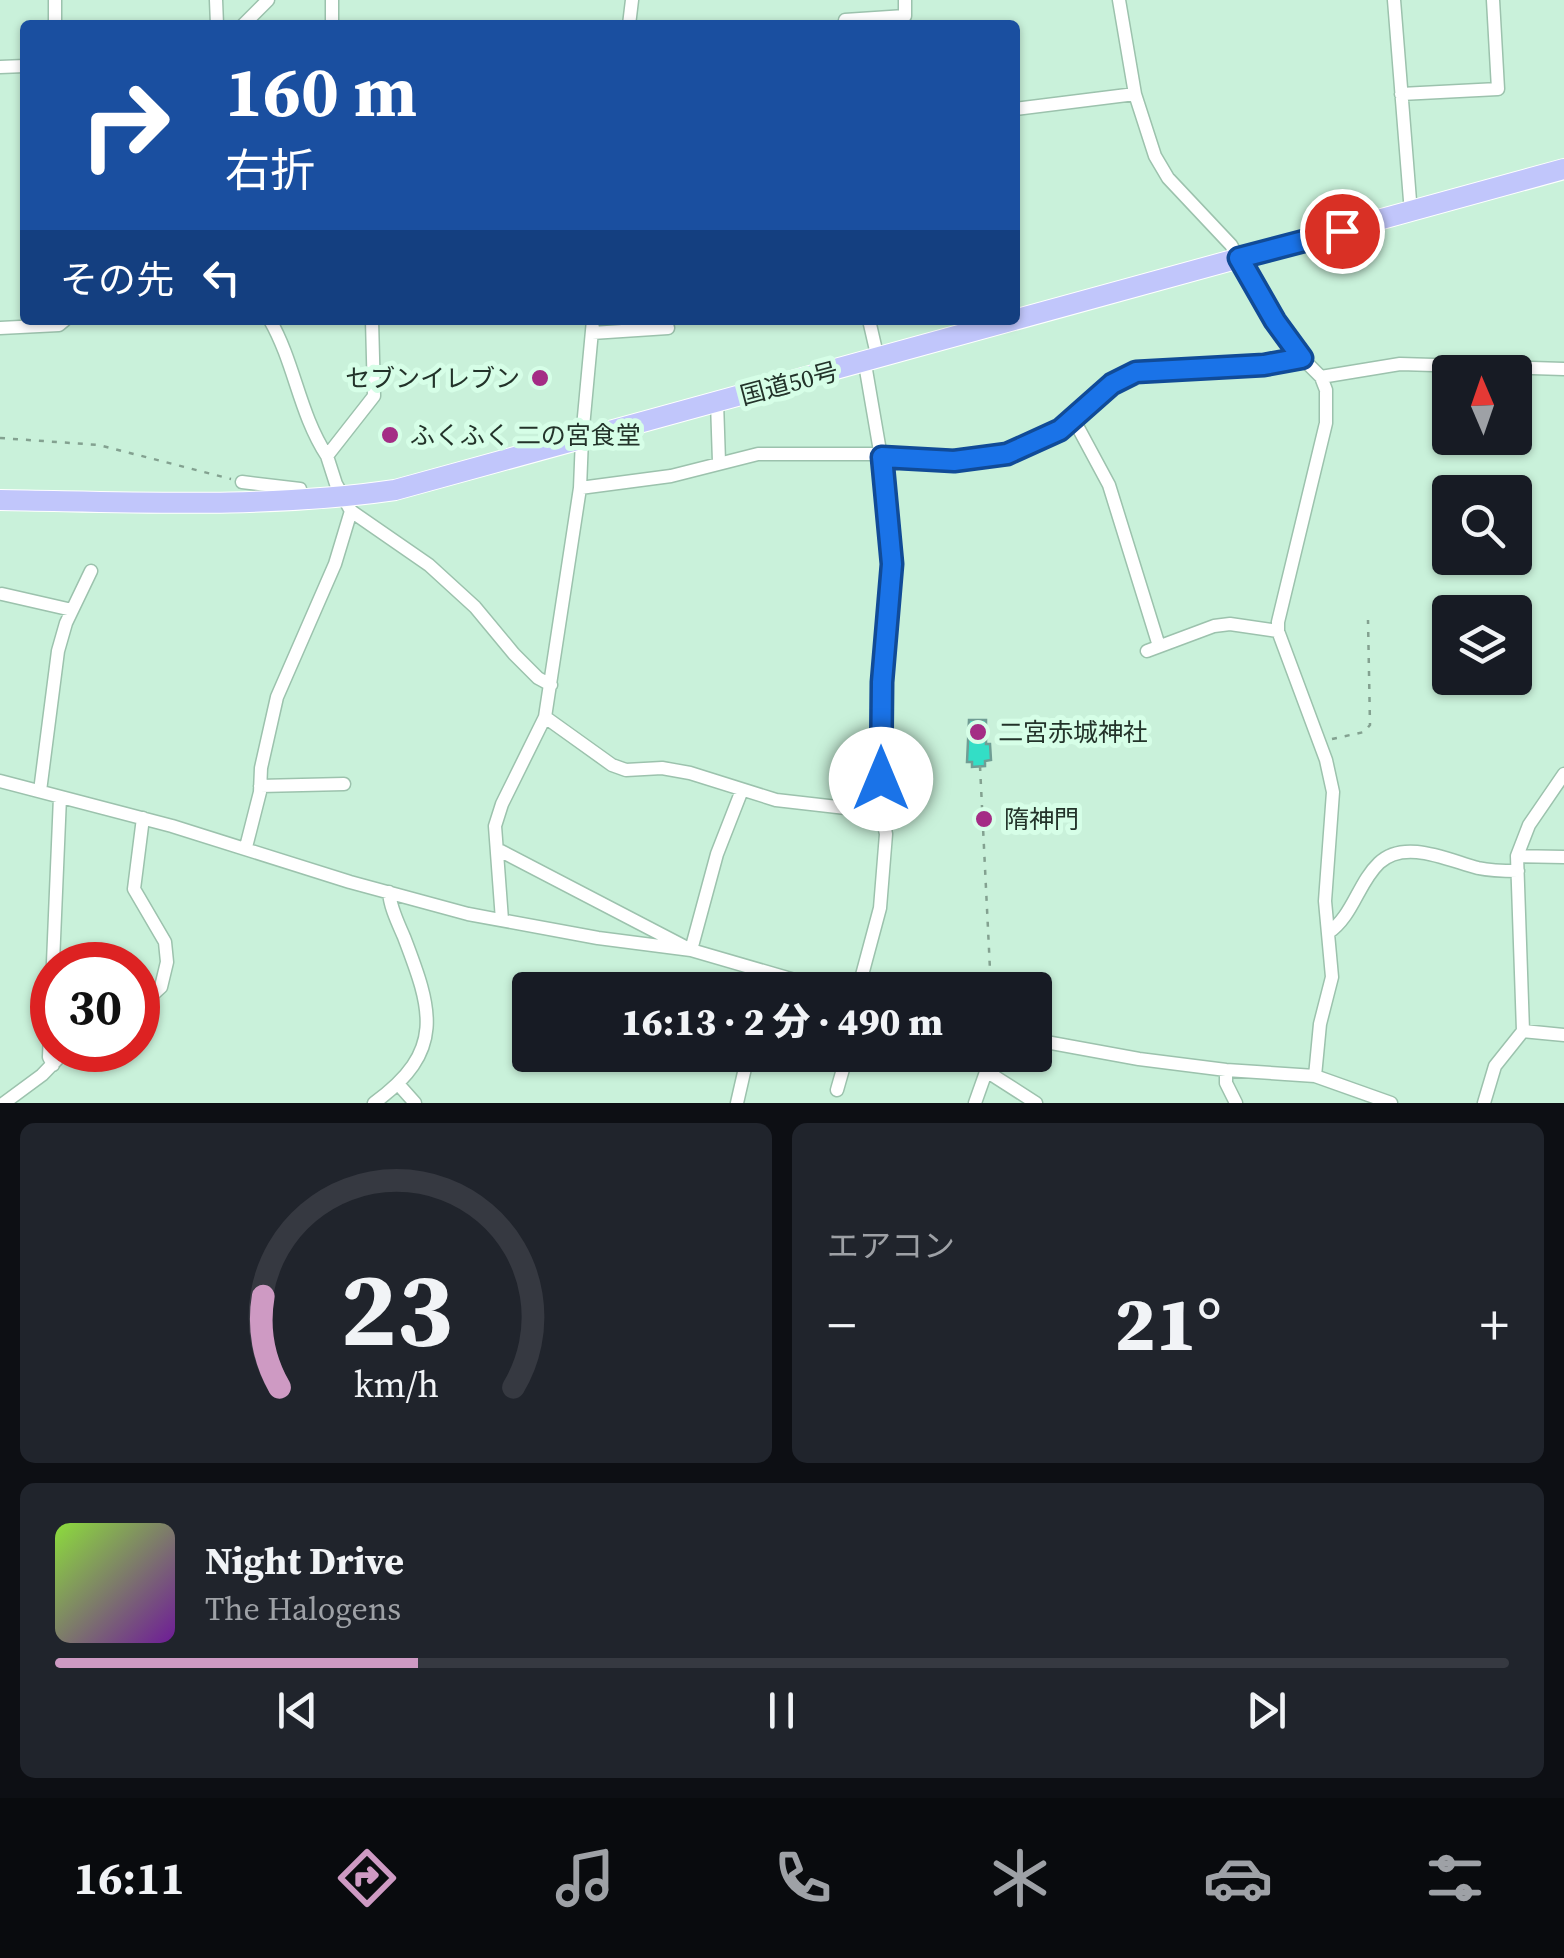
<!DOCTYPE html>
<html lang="ja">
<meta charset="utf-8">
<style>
:root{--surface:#171b24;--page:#20242c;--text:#f1f3f6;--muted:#9ea1a6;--line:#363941;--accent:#ce9ac3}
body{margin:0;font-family:"Source Serif 4","Noto Sans JP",serif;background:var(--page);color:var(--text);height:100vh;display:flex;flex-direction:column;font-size:38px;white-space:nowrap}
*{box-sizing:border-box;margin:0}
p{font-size:32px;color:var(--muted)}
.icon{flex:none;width:55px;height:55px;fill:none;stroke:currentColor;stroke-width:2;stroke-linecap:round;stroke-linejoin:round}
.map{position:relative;height:1103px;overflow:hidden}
.details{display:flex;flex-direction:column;gap:20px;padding:20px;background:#0d0f14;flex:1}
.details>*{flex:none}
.banner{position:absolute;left:20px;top:20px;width:1000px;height:305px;border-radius:10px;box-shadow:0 2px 8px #0004;background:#1a4fa0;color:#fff;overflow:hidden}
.needle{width:65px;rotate:358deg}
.controls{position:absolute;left:1432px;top:355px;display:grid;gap:20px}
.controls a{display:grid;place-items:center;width:100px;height:100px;border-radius:10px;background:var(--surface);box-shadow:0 2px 8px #0004;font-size:50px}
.speed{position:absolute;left:30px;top:942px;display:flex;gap:20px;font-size:50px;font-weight:700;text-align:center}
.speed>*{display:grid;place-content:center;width:130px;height:130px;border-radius:50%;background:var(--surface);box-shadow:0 2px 8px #0004;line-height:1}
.speed .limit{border:15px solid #d22;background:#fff;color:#111}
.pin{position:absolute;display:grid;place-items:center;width:85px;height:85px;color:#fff;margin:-42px;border:5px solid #fff;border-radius:50%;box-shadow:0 2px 10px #0007}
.me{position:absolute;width:110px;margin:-55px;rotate:0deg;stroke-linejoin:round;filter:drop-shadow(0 0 8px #0008)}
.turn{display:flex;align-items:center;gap:35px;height:210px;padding:0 40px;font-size:45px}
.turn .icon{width:130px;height:130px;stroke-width:2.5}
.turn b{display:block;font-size:70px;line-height:85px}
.then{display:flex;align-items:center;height:95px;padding:0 40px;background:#0003;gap:20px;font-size:38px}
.big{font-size:75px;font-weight:800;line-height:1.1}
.details .widget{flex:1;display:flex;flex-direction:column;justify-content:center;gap:15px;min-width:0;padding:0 35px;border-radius:15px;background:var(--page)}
.details .dial{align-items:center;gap:0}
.dial svg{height:260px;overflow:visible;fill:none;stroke:var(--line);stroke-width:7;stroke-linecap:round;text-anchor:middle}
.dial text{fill:var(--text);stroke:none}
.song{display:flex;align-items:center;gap:30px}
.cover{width:120px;height:120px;border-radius:15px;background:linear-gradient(135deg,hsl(90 70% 55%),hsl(280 70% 35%))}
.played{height:10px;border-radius:5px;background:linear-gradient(90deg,var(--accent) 25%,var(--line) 25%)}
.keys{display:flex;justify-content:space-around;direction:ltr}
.heat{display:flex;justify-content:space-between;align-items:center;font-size:55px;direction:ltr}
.details .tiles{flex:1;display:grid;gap:20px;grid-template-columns:1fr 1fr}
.widget:last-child{grid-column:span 2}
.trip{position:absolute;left:512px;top:972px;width:540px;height:100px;border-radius:10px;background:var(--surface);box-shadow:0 2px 8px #0004;font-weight:800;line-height:100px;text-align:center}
.menu{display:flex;height:160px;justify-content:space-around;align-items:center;background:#090b0e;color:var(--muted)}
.menu .icon{width:70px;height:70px}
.menu .on{color:var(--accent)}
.menu b{font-size:45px;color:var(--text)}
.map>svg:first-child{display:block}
.building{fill:#33dec6;stroke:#709d94;stroke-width:2.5}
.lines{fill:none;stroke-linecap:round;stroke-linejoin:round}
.minor-casing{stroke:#9cc2ad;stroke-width:15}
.highway-casing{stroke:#fff;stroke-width:22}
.path{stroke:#83a190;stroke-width:2.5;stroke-dasharray:5 8;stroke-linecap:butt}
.minor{stroke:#fff;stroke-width:12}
.highway{stroke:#c1c6fb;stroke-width:20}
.route-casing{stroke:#114b97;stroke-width:25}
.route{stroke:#1a73e8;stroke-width:18}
.poi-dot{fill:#a42d85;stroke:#d6fee7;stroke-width:4}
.labels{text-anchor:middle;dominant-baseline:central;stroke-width:10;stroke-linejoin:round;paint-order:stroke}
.poi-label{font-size:25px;fill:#23332a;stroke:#d6fee7;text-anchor:start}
.street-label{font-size:25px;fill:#23332a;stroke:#d6fee7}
</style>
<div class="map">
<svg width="1564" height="1103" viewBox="0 0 1564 1103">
<rect width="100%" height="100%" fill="#c9f1da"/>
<path class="building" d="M969,720h17v24h4l1,16 -6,1v5l-13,1v-5h-5z"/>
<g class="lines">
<defs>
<path id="minor" d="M55,0v25
M216,0l1,25
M1119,0l16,94 20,62 13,22 63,67 44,76 27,37 19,19 5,13v33l-48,199v9l48,129 7,32 -8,109 7,76 -12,47 -5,52
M1394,0l17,213
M243,25l25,-25
M332,25v-25
M629,25l3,-25
M845,25v-5l60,-4v-16
M0,67l25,-1
M1401,94l97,-5 -5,-89
M1015,109l120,-15
M270,320c25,44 29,93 57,136
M372,320l2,76 -47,60 9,28 15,27 78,54 46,42 39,47 24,24 13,7
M869,320l9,39
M0,328l59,-3 6,-5
M592,333l76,-5
M1321,377l79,-13 164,5
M717,402l2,60
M1074,420l35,65 50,161
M881,457c70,4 134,8 192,-36 21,-16 35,-39 60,-48 17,-6 36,-4 54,-5 38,-2 77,-1 115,-10
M242,482l58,7 3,12
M580,488l91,-12 87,-22h123
M2,594l70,16
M1147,651l67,-25 16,-2 48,7
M545,717l67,48 14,5 36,-2 28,5 86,27 105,12
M0,781l172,45 178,56 118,32 130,24 93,12 138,40
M260,786l84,-2
M40,791l18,-140 8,-28 25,-52
M246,847l14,-55 1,-24 16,-71 58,-133 16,-53
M497,849l194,101 26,-96 25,-64
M1517,856l47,1
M502,920l-7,-94 7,-22 43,-87 35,-229 2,-50 11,-118
M1328,933c25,-17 30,-50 51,-70 26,-25 71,-2 99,5 14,3 26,3 40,3
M764,990l4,-17
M858,990l22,-82 6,-74 -5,-22 1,-130 10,-118 -11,-107 -16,-93
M138,1008l23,-21 6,-25 -2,-20 -31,-53 9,-71
M1523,1031l41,4
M1035,1040l104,19 87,11 89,6 76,27
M53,1065l-4,-8 11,-260
M1226,1070v13l10,20
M986,1071l50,32
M399,1085l16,18
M837,1090l10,-35
M4,1103l38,-28 24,-25
M374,1103c72,-52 58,-93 30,-166 -6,-14 -14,-30 -15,-45
M737,1103l11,-48
M975,1103l17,-48
M1484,1103l11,-37 28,-35 -6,-175 12,-31 35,-51"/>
<path id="highway" d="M0,500c132,2 264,9 395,-10l1169,-321"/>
</defs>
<use href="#minor" class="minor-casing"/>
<use href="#highway" class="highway-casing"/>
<path class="path" d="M0,438l99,7 132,34
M1332,739l32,-7 6,-7 -2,-105
M980,766l11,224"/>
<use href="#minor" class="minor"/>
<use href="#highway" class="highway"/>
</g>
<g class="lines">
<defs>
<path id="route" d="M881,779l1,-97 10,-118 -10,-107 72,4 53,-7 53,-24 52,-46 24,-12 128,-7 38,-7 -27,-37 -36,-63 103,-27"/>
</defs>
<use href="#route" class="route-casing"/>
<use href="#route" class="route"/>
</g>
<g class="poi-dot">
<circle cx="540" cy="378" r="10"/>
<circle cx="390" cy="435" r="10"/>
<circle cx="978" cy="732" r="10"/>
<circle cx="984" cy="819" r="10"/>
</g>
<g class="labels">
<g class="poi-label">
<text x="520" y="378" text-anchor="end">セブンイレブン</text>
<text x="410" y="435">ふくふく 二の宮食堂</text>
<text x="998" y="732">二宮赤城神社</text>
<text x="1004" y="819">隋神門</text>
</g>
<g class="street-label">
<text transform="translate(789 383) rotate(-15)">国道50号</text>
</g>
</g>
</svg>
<div class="controls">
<a><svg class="needle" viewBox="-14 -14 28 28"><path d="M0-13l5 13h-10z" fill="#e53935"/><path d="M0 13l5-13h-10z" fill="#9ea1a6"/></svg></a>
<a><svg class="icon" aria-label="search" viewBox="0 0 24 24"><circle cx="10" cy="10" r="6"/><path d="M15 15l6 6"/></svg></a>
<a><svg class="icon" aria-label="layers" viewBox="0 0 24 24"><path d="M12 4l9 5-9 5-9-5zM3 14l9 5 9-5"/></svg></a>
</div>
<div class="speed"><div class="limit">30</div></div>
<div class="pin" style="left:1342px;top:231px;background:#d93025"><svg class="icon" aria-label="arrive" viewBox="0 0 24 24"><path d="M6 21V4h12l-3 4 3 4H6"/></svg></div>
<svg class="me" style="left:881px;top:779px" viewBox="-20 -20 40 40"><circle r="19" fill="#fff"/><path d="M0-13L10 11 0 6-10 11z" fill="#1a73e8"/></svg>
<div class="trip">16:13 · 2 分 · 490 m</div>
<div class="banner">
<div class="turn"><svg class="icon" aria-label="right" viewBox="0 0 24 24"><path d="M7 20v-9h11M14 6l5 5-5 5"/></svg><div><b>160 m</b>右折</div></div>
<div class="then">その先<svg class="icon" aria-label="left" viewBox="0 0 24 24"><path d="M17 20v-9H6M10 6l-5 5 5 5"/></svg></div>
</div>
</div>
<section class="details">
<div class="tiles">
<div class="widget dial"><svg viewBox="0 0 100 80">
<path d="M14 69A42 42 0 1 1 86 69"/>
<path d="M14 69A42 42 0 0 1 9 41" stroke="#ce9ac3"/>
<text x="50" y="56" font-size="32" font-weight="700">23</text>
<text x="50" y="72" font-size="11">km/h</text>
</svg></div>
<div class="widget"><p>エアコン</p>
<div class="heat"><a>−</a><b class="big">21°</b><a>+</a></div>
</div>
<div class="widget">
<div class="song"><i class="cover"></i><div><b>Night Drive</b><p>The Halogens</p></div></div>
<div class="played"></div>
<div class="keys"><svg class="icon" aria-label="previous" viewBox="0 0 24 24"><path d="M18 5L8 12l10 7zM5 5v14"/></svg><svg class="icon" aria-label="pause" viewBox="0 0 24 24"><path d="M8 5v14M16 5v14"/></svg><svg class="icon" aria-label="next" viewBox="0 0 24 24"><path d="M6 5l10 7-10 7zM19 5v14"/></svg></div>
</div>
</div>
</section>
<nav class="menu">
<b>16:11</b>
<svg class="icon on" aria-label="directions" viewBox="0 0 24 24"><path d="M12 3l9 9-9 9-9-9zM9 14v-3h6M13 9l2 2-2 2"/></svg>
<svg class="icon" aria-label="music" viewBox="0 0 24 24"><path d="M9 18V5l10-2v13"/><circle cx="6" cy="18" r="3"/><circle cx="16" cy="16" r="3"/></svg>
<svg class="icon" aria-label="phone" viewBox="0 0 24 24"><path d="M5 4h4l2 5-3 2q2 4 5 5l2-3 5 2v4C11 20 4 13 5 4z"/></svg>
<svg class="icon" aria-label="climate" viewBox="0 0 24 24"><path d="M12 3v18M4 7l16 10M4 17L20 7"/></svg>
<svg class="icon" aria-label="car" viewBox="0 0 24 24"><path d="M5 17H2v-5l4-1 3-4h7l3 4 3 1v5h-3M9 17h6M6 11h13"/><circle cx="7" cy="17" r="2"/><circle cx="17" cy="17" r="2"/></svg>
<svg class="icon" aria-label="filters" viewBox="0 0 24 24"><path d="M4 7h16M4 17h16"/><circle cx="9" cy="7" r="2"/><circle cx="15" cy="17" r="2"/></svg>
</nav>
